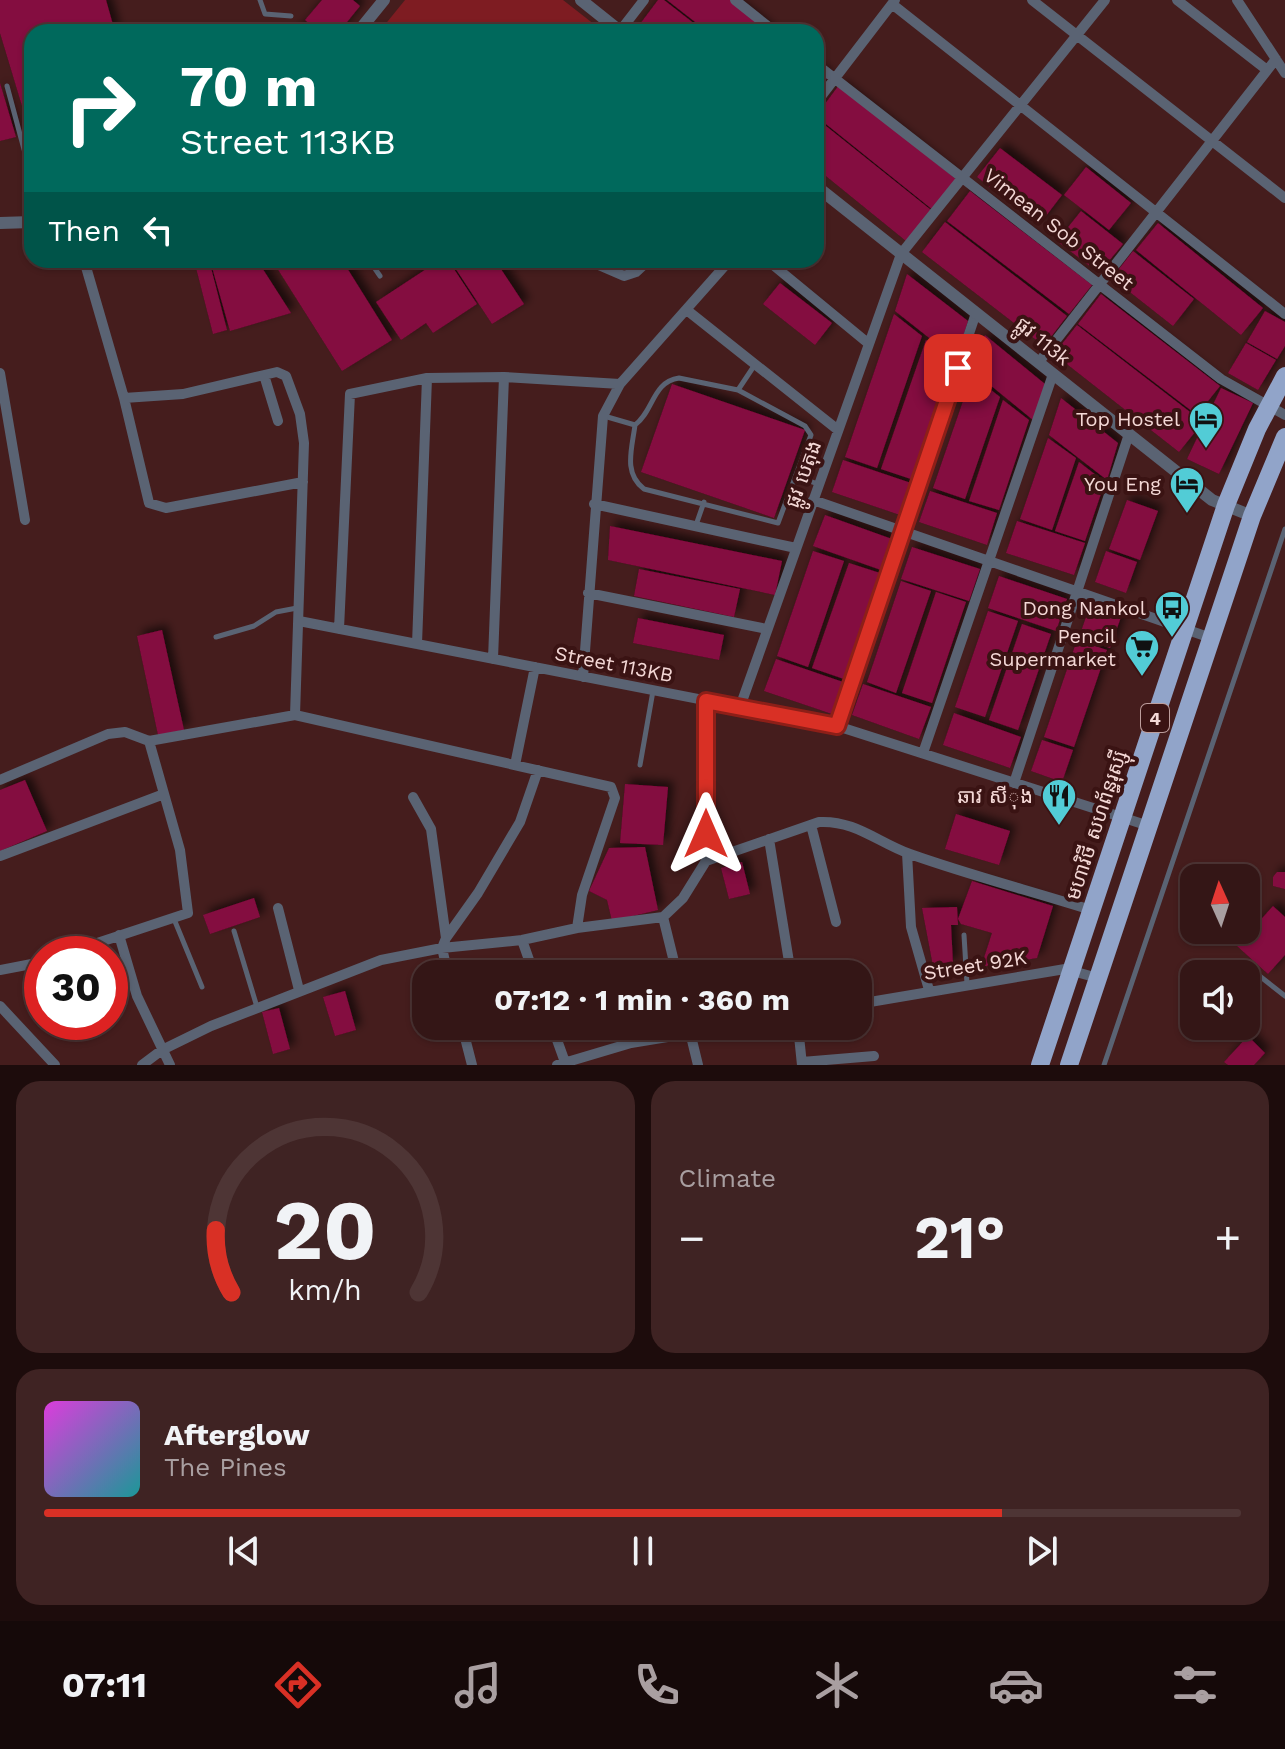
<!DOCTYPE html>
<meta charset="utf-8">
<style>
:root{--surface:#341616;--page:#3f2323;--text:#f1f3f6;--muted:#a99fa1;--line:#4e3535;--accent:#d93025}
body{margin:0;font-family:"Work Sans","Noto Sans Khmer",sans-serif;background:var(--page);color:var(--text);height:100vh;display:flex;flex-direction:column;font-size:30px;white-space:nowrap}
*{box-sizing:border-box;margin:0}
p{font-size:26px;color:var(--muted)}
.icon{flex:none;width:44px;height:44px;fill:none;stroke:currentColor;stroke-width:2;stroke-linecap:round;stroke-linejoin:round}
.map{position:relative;height:1065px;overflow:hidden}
.side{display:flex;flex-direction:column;gap:16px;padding:16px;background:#1d0c0c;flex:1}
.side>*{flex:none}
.hud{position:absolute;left:24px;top:24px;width:800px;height:244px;border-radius:24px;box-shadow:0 2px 6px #0004,0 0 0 2px var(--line);background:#00695c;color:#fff;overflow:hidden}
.needle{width:52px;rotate:357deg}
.fabs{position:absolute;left:1180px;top:864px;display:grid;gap:16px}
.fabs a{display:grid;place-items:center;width:80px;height:80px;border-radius:16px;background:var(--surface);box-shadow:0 2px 6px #0004,0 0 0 2px var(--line);font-size:40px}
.speed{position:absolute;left:24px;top:936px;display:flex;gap:16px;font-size:40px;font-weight:700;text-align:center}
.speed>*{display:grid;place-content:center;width:104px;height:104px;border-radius:50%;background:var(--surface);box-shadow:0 2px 6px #0004,0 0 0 2px var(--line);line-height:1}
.speed .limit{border:12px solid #d22;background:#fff;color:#111}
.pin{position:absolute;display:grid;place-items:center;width:68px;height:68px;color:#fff;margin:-34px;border-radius:16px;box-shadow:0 4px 12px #0006}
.me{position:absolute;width:88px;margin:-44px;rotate:0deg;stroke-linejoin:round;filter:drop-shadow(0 0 6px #0008)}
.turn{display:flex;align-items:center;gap:28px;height:168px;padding:0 24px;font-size:36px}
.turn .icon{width:104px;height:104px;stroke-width:2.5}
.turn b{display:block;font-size:56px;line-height:68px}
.then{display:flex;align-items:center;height:76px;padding:0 24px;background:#0003;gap:16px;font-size:30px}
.big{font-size:60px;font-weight:700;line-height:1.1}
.side .tile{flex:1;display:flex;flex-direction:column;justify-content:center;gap:12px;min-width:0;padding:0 28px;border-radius:24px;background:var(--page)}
.side .dial{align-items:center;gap:0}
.dial svg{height:208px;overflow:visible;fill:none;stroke:var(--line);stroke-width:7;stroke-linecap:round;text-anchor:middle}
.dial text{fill:var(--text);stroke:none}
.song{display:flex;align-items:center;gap:24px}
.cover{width:96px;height:96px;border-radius:12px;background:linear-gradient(135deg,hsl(300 70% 55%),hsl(180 70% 35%))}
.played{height:8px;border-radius:4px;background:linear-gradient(90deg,var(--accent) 80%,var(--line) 80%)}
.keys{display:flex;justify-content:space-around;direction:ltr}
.heat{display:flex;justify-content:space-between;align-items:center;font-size:44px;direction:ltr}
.side .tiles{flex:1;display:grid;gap:16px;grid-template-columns:1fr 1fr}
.tile:last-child{grid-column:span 2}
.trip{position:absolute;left:412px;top:960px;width:460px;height:80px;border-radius:24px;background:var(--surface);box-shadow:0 2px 6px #0004,0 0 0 2px var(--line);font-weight:700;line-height:80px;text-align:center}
.tab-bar{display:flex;height:128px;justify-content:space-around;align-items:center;background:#150909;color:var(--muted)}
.tab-bar .icon{width:56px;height:56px}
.tab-bar .selected{color:var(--accent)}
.tab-bar b{font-size:36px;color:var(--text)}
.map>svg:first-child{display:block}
.green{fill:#7e1c22}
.building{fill:#840940;filter:url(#shadow)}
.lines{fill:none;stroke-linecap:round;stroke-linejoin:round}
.service{stroke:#5a6373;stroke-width:5}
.minor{stroke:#5a6373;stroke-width:10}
.tertiary{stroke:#5a6373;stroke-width:12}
.trunk{stroke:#91a4c9;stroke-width:18}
.route-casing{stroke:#8d1f18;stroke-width:20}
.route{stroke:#d93025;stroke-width:14}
.labels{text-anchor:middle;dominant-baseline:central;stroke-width:8;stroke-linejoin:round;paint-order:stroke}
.shield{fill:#3a1313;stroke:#bc9d9c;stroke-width:2}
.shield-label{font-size:18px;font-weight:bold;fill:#f4d8d6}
.street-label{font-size:20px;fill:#f4d8d6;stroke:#3a1313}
.poi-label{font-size:20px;fill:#f4d8d6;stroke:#3a1313;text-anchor:end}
</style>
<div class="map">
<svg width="1285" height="1065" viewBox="0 0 1285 1065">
<defs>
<filter id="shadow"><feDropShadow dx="5.5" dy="-5.5" stdDeviation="4" flood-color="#0009"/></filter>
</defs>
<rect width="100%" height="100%" fill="#451d1d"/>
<path class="green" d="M405,0h158l41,32h-225z"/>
<path class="building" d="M0,0h106l9,32h-83v107l-32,-106z
M322,0h31l7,6 -21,26h-19l-15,-12z
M658,0h6l41,32h-63l-5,-4z
M667,0h63l41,32h-63z
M303,23l9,9h-18z
M816,68l12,9 -12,14z
M0,83l16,54 -16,4z
M839,85l118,95 -24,30 -117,-94z
M816,118l115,92 -25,31 -90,-73z
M1000,148l62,47 -23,30 -62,-48z
M1086,167l45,36 -22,27 -45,-35z
M970,191l122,94 -23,29 -122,-93z
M1081,211l42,33 -24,29 -42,-32z
M945,222l122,94 -23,30 -122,-94z
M1158,223l105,85 -22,27 -105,-85z
M1133,251l61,48 -21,27 -61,-48z
M194,260h15l18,70 -14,4z
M210,260h47l34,53 -61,18z
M272,260h70l50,80 -50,31z
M440,260h8l29,44 -44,29 -7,-10 -25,17 -25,-38z
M450,260h45l29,44 -32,20z
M907,274l61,47 -12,38 -61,-48z
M780,283l52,40 -17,22 -52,-41z
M1101,294l119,92 -23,29 -119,-91z
M1265,311l20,11v24l-8,13 -30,-17z
M894,314l28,22 -45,132 -32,-11z
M1077,325l126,97 -24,30 -125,-98z
M985,335l60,49 -12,36 -60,-49z
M926,340l27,19 -42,120 -30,-10z
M1246,343l30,17 -18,30 -30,-17z
M972,375l28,22 -35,102 -32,-11z
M672,384l133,46 -31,88 -133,-46z
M1221,388l32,15 -34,71 -32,-15z
M1061,398l57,45 -11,37 -58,-45z
M1003,400l26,20 -30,90 -30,-9z
M1048,438l28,20 -24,72 -32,-11z
M843,460l68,23 -11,32 -68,-23z
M1079,462l26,20 -20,59 -30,-10z
M930,491l67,22 -10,32 -68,-23z
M1127,500l31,11 -18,49 -31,-11z
M825,515l67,24 -11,31 -68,-24z
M1017,521l68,22 -11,32 -68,-22z
M610,526l172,35 -7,34 -167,-35z
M912,547l68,22 -11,32 -68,-22z
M813,551l31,10 -36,106 -31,-11z
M1106,551l31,11 -11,31 -31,-11z
M849,563l31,10 -36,106 -32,-11z
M639,569l101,20 -6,28 -100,-21z
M999,576l68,23 -11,32 -68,-23z
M901,581l30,10 -35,102 -29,-11z
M936,592l30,10 -34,101 -30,-10z
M1090,606l31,11 -11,31 -31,-11z
M988,611l30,10 -33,96 -30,-10z
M638,618l86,17 -5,25 -86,-17z
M1022,624l29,10 -33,96 -29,-10z
M162,630l22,100 -26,5 -21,-99z
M1077,640l30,10 -33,97 -30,-10z
M776,659l67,23 -11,32 -68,-23z
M863,684l68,23 -12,32 -67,-24z
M954,713l67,24 -11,31 -67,-23z
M1042,740l31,10 -11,32 -31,-11z
M25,780l22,51 -47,20v-61z
M625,784l43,3 -5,58 -43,-2z
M956,814l54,17 -11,34 -54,-16z
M645,847l13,63 -46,11 -5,-21 -18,-9 20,-43z
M742,862l8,32 -21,5 -8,-31z
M1277,872h8v17l-12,-3v-9z
M972,881l81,25 -16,52 -56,9 11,-34 -31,-9 -3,-5z
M254,898l6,19 -50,17 -7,-19z
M1273,906l12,11v38l-17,19 -31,-28z
M957,907l1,18h-7l2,39 -20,2 -11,-58z
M345,991l11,39 -21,6 -12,-39z
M279,1008l11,41 -17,5 -11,-42z
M1248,1036l17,17 -11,12h-26l-4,-3z"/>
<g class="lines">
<path class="service" d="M260,0l5,14 26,2
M7,86l25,93
M369,260l11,16
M604,416l31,9c19,-14 17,-43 44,-47l59,12 16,-24
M635,425c-3,24 -12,48 9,64l134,34 33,-88 -6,-9 -67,-36
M798,477l20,7
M696,525l8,-23
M216,637l38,-11 22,-14 21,-4
M640,765l13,-74
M174,919l28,68
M234,931l23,76
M964,935l3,49
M1243,963l42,33
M1104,1065l181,-536"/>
<path class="minor" d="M735,0l40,32
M1032,0l253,198
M1177,0l90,70
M1237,0l48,73
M892,4l393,310
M620,31l24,-31
M816,64l405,315 64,36
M816,103l79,-103
M84,260l40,138 25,105 17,5 137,-26
M587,260l37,16 12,-4 13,-12
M767,260l102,84
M688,311l150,119
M1039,362l237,-303
M0,373l25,147
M264,375l13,-3 9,4 14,38 4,29 -9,272
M124,398l59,-4 81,-19 14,46
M813,500l398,138
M594,504l202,44
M588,593l179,36
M299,621l538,105 312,100
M339,629l11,-235 77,-16 77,-1 116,7
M417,644l10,-266
M493,659l11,-282
M583,677l20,-261 17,-32 110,-124
M740,707l161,-453 204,-254
M837,726l139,-413
M923,753l130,-379
M515,765l20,-98
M0,780l108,-46 17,-2 24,9 146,-26 316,72 4,11 -33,97 -5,33
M1014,783l115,-349
M413,797l18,32 15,109
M811,825l25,97
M769,839l22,135
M907,853l4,74 18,63
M0,856l164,-62
M706,861l113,-39c36,-2 58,20 91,32 59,21 121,37 181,56
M278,908l21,82
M663,917l14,57
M119,935l18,61 33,69
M522,940l12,34
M64,954l124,-41 -8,-63 -31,-109
M0,970l42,-8
M448,974l-6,-26 4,-10 32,-45 42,-71 18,-52
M858,1004l207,-35 33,9
M0,1006l55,59
M462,1026l10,39
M552,1026l14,39
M798,1026l4,39
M689,1028l9,37
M802,1062l72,-6
M142,1065l20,-15 49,-24 170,-66 61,-12 80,-8 55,-12 86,-11 20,-19 23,-37v-160
M557,1065l74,-22 103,-17"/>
<path class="tertiary" d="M581,0l40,32
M358,32l26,-32
M816,186l396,314 40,16
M0,223l32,-1"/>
<path class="trunk" d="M1040,1065l186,-560 31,-76 28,-53
M1069,1065l183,-549 33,-79"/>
</g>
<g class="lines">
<defs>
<path id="route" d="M706,834v-133l131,25 121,-358"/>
</defs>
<use href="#route" class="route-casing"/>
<use href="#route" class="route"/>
</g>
<defs>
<symbol id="hotel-pin" viewBox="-11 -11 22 30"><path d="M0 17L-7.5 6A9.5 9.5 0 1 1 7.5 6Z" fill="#52ccd6" stroke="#3a1313"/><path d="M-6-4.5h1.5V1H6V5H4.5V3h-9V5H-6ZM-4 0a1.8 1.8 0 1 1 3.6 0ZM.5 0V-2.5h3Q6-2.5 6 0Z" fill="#111"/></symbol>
<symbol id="bus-pin" viewBox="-11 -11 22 30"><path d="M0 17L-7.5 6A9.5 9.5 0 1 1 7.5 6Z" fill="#52ccd6" stroke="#3a1313"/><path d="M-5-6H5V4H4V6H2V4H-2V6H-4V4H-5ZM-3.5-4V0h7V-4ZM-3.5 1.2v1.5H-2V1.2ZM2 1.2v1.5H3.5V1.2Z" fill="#111"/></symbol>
<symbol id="supermarket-pin" viewBox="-11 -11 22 30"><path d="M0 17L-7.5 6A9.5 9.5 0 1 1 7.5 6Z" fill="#52ccd6" stroke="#3a1313"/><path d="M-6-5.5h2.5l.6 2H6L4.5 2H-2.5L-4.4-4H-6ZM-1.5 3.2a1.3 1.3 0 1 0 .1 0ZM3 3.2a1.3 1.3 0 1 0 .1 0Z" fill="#111"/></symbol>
<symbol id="restaurant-pin" viewBox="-11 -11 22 30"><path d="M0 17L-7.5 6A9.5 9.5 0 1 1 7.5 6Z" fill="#52ccd6" stroke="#3a1313"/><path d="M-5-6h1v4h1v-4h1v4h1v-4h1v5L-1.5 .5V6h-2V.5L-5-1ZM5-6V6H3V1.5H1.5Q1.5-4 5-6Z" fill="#111"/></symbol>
</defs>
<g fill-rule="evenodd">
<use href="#hotel-pin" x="1186" y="399" width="40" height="54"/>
<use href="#hotel-pin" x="1167" y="464" width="40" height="54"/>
<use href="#bus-pin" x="1152" y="588" width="40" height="54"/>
<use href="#supermarket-pin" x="1122" y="627" width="40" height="54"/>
<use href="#restaurant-pin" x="1039" y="776" width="40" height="54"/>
</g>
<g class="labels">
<rect class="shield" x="1141" y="704" width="28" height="28" rx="6"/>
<g class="shield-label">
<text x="1155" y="718">4</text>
</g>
<g class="street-label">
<text transform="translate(1059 229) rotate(38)">Vimean Sob Street</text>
<text transform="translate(1043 341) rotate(39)">ផ្លូវ 113k</text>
<text transform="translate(803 474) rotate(-70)">ផ្លូវ បេតុង</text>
<text transform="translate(614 664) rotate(11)">Street 113KB</text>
<text transform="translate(1096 825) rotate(-72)">មហាវិថី សហព័ន្ធរុស្ស៊ី</text>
<text transform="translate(975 965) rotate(-9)">Street 92K</text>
</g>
<g class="poi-label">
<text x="1180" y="419">Top Hostel</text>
<text x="1161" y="484">You Eng</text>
<text x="1146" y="608">Dong Nankol</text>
<text x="1116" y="636">Pencil<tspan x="1116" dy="23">Supermarket</tspan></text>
<text x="1033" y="796">ឆាវ សីុង</text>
</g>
</g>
</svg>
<div class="fabs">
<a><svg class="needle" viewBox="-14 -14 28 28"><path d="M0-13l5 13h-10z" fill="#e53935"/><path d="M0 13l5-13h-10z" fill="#a99fa1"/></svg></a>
<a><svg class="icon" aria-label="sound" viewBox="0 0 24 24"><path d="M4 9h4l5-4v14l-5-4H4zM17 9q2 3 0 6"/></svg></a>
</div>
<div class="speed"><div class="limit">30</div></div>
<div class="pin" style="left:958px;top:368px;background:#d93025"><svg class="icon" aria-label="arrive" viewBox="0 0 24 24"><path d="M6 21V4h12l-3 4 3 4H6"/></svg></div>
<svg class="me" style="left:706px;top:834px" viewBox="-20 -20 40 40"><path d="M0-17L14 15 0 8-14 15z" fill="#d93025" stroke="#fff" stroke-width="4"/></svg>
<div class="trip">07:12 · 1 min · 360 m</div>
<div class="hud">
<div class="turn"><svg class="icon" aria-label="right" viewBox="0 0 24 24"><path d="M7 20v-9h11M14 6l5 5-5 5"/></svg><div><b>70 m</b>Street 113KB</div></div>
<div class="then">Then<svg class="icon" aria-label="left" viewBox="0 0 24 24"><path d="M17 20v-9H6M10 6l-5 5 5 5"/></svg></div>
</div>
</div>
<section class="side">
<div class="tiles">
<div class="tile dial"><svg viewBox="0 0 100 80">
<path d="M14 69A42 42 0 1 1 86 69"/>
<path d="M14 69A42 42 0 0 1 8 45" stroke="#d93025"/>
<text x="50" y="56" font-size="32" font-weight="700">20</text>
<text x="50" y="72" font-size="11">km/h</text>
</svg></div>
<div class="tile"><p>Climate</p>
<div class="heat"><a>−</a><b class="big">21°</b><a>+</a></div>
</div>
<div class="tile">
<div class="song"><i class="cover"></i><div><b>Afterglow</b><p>The Pines</p></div></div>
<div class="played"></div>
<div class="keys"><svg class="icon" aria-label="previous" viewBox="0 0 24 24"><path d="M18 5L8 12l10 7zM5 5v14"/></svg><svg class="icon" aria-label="pause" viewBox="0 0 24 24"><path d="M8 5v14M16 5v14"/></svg><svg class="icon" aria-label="next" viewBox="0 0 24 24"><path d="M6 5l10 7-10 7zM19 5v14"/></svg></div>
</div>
</div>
</section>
<nav class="tab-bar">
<b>07:11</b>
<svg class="icon selected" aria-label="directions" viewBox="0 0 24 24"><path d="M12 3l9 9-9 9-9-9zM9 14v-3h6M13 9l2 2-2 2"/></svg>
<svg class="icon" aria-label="music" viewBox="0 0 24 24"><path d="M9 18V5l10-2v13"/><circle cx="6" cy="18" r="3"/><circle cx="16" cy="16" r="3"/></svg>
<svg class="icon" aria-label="phone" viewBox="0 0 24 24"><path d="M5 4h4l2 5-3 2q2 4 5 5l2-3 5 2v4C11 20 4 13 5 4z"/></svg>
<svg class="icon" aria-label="climate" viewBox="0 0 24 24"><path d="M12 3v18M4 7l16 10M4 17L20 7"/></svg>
<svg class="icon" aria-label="car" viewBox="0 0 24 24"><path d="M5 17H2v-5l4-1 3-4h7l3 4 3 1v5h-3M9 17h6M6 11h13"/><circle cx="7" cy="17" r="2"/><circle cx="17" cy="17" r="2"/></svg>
<svg class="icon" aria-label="filters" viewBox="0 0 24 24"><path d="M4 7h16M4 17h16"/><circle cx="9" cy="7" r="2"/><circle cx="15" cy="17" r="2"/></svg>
</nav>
